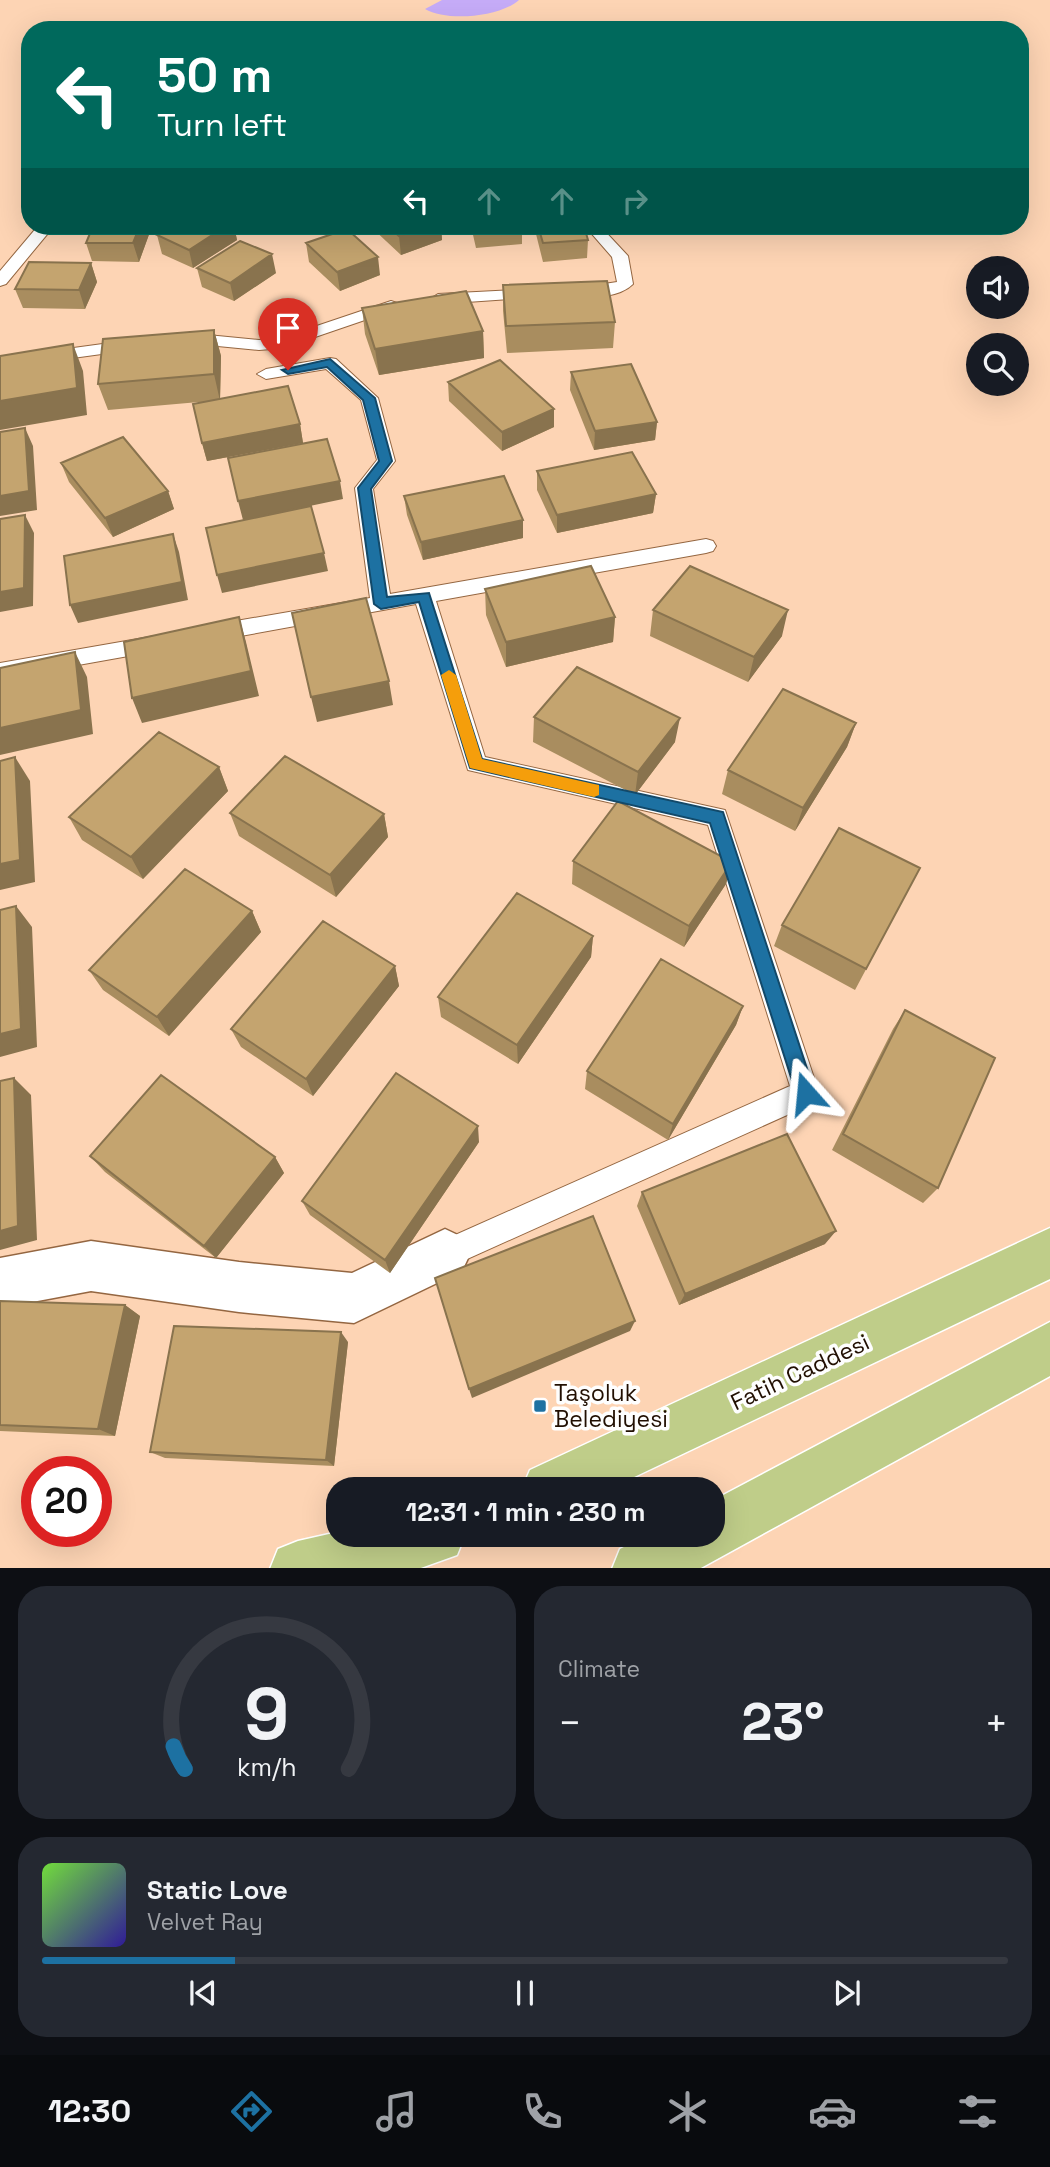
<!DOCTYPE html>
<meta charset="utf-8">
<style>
:root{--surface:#171b24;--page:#242831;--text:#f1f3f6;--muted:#9ea1a6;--line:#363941;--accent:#1d71a2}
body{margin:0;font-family:"Space Grotesk",sans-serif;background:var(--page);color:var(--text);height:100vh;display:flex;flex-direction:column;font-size:26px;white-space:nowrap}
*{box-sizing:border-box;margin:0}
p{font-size:23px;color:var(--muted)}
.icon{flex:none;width:38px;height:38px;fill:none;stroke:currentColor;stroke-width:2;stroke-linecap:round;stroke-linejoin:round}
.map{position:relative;height:1568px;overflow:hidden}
.panel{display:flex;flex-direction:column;gap:18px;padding:18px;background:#0d0f14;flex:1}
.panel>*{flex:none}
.top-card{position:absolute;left:21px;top:21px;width:1008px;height:214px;border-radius:28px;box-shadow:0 7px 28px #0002;background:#00695c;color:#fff;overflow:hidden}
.tools{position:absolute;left:966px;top:256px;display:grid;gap:14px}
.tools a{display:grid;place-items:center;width:63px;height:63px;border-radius:50%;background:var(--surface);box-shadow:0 7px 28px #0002;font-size:35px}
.speed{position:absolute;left:21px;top:1456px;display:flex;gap:14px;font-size:35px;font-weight:700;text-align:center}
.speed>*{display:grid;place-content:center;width:91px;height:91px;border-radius:50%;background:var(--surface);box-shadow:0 7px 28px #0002;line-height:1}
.speed .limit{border:10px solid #d22;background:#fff;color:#111}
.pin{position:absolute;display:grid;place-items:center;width:60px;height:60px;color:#fff;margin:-72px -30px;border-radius:50% 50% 50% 0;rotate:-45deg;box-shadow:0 0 7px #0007}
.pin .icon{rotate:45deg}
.me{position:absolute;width:77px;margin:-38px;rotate:342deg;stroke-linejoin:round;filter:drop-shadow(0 0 5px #0008)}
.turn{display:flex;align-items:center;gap:24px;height:147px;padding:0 21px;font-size:32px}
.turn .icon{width:91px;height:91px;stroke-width:2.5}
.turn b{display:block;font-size:49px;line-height:60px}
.lanes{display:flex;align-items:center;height:66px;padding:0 21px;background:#0003;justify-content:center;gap:35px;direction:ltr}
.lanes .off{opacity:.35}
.big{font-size:52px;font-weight:700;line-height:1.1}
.panel .card{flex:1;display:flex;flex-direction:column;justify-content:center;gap:10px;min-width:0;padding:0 24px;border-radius:28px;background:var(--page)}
.panel .dial{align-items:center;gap:0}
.dial svg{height:182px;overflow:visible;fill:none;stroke:var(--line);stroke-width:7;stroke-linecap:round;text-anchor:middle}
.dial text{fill:var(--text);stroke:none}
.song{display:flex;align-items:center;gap:21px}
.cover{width:84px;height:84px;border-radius:10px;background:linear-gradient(135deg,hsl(100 70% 55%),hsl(250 70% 35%))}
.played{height:7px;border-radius:4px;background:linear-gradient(90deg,var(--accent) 20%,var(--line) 20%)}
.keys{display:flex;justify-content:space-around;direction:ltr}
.heat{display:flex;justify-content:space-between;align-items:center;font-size:38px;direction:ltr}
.panel .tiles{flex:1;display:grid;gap:18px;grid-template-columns:1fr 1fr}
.card:last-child{grid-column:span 2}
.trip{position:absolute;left:326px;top:1477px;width:399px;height:70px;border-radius:28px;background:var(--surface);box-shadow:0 7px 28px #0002;font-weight:700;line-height:70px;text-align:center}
.tabs{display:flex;height:112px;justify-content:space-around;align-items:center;background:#090b0e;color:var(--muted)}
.tabs .icon{width:49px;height:49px}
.tabs .active{color:var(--accent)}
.tabs b{font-size:32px;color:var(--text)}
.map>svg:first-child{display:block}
.green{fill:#c5abf7}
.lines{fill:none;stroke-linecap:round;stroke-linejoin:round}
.lane-casing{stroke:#946641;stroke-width:2}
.street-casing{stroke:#946641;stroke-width:3}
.primary-casing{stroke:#fff;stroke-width:3}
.lane{fill:#fff;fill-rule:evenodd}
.street{fill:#fff;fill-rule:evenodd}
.primary{fill:#bfcd89;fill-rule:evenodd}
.wall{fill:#a98d5f}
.shaded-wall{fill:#89734e}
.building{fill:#c4a46f;stroke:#89734e;stroke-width:2}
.route{fill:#1d71a2;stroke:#134969;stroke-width:2}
.slow{fill:#f59e0b}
.poi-dot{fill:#1d71a2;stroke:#fefefe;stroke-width:2.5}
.labels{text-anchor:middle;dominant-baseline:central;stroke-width:7;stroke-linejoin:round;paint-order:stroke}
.near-street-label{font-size:23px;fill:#210f02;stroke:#fefefe}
.near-poi-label{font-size:23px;fill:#210f02;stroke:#fefefe;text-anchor:start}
</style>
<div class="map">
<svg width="1050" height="1569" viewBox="0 0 1050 1569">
<rect width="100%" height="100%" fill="#fdd4b4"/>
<path class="green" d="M442,0h77c-19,17 -72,22 -94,9z"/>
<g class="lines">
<defs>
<path id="lane" d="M38,226h16l-48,58 -6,2v-15z
M585,226h15l28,30 5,28c-13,13 -43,16 -61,11v-6l45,-7 -5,-25z
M533,289l8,5 -2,3 -101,7 -8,-5 8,-5z
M391,301l6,2v6l-114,39 -24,2 -72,-7 -8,-5 8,-5 72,7 22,-2z
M132,340l6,1 2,4 -2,4 -138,19v-10z
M330,358l6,1 42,39 17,63 -22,28 17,105 316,-55 7,2 3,5 -3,5 -7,2 -270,48 49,156 240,53 94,283 -3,9 -371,167 -10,-5 -5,-10 5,-10 355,-158 -82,-261 -240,-55 -52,-166 -203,37 -7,-3 -3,-5 3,-5 7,-3 157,-27 -15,-110 22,-28 -16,-60 -35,-31 -60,10 -9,-5 9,-5z
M155,636l7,2 3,6 -3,6 -162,29v-16z"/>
<path id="street" d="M445,1229l17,8 8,17 -8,17 -108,52 -115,-11 -148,-21 -91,17v-50l91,-17 148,21 113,11z"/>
<path id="primary" d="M1050,1228v51l-441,210h-87l8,-19z
M1050,1322v54l-351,193h-87l8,-20 27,-14h65v-34z
M338,1532v3h127l-8,20 -39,14h-148l8,-20 20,-8z"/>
</defs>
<use href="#lane" class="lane-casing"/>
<use href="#street" class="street-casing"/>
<use href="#primary" class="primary-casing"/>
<use href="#lane" class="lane"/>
<use href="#street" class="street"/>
<use href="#primary" class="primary"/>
</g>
<path class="wall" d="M93,226h57l1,3 -12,33 -47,-1 -6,-18z
M172,226h62l3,14 -44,28 -31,-14 -5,-19z
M371,226h70l1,14 -41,15 -30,-28z
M471,226h51v18l-46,4z
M534,226h50l4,14 -1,18 -44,4z
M306,243l74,32 -40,16 -31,-29z
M91,263l6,19 -12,27 -62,-1 -8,-19z
M197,268l79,5 -42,28 -32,-14z
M503,285l112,37 -2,26 -106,5 -4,-42z
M362,308l121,23 1,27 -105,17 -14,-41z
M214,330l7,26 -1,42 80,26 3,19 -96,18 -5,-18 -3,-41 -91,8 -10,-26z
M571,372l86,50 -2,18 -61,10 -24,-60z
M448,382l106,27v18l-52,24 -53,-50z
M61,463l107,28 6,18 -61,28 -44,-55z
M537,471l119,23 -3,19 -96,20 -20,-43z
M404,496l119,24v18l-100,22 -16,-45z
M485,589l130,28 -2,25 -107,25 -20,-52z
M653,610l129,26 -34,46 -98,-46z
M534,717l141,25 -40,53 -102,-53z
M856,723l-9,24 -52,84 -73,-37 6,-24z
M219,767l9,24 -85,88 -61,-39 -13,-23z
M230,813l154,1 4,23 -52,60 -97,-61z
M573,861l159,1 -6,22 -42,63 -112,-63z
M920,868l-65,122 -81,-44 8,-21z
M252,911l9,21 -92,104 -66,-46 -14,-20z
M593,936l-2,21 -73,107 -77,-47 -3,-20z
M395,966l4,20 -86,110 -72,-49 -10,-18z
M743,1006l-7,19 -68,115 -83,-51 2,-18z
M905,1010l33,178 -15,15 -91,-53 61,-121z
M479,1142l-89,131 -80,-58 -8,-14z
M90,1156l185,1 9,16 -68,85 -111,-86z
M642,1192l183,52 -146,61 -42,-99z
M0,1301l125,4 15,11 -25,120 -115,-5z
M348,1342l-14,124 -169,-8 -15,-6z"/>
<path class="shaded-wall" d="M140,226h10l1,3 -12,33 -6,-19z
M226,226h8l3,14 -44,28 -4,-18z
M429,226h12l1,14 -41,15 -2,-19z
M272,254l4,19 -42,28 -4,-18z
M378,257l2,18 -40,16 -3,-19z
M91,263l6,19 -12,27 -6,-19z
M214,330l7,26 -1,45 -6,-27z
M483,331l1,27 -105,17 -4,-26z
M73,344l10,27 4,44 -87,15v-29z
M554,409v18l-52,24v-19z
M657,422l-2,18 -61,10 1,-19z
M300,424l3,19 -96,18 -5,-18z
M25,428l8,18 4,64 -37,6v-20z
M340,481l3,18 -100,21 -5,-19z
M168,491l6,18 -61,28 -8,-19z
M656,494l-3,19 -96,20v-18z
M25,515l9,18 -1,73 -33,6v-20z
M523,520v18l-100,22 -2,-18z
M173,534l6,18 9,48 -110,23 -8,-18z
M324,553l4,18 -106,22 -5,-18z
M788,610l-6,26 -34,46 6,-25z
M239,617l7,25 13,54 -117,27 -10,-25z
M615,617l-2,25 -107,25v-25z
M75,652l12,25 6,57 -93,21v-27z
M389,681l4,24 -76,17 -6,-25z
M680,718l-5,24 -40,53 3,-23z
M856,723l-9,24 -52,84 8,-23z
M15,757l15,24 5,101 -35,8v-26z
M219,767l9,24 -85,88 -12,-22z
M384,814l4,23 -52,60 -6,-22z
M732,862l-6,22 -42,63 5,-21z
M16,906l16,21 5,120 -37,10v-23z
M252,911l9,21 -92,104 -12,-19z
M593,936l-2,21 -73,107 -1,-19z
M395,966l4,20 -86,110 -7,-17z
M743,1006l-7,19 -68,115 5,-16z
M14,1078l17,17 6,145 -37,10v-19z
M478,1126l1,16 -89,131 -5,-13z
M275,1157l9,16 -68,85 -12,-12z
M836,1231l-11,13 -146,61 6,-11z
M125,1305l15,11 -25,120 -17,-7z
M635,1321l-5,10 -158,67 -3,-9z
M341,1332l7,10 -14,124 -8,-6z"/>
<path class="building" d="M93,226h47l-7,17h-47z
M172,226h54l-37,24 -32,-15z
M388,226h41l-30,10z
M474,226h43l-42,3z
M538,226h46l4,14 -45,3z
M347,229l31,28 -41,15 -31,-29z
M240,241l32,13 -42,29 -33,-15z
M29,262l62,1 -12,27 -64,-1z
M607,281l8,41 -109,4 -3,-41z
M466,291l17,40 -108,18 -13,-41z
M214,330v44l-116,10 5,-45z
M73,344l4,44 -77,13v-45z
M500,360l54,49 -52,23 -54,-50z
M631,364l26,58 -62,9 -24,-59z
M288,386l12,38 -98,19 -9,-39z
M25,428l4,63 -29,5v-64z
M123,437l45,54 -63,27 -44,-55z
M327,439l13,42 -102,20 -10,-43z
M632,452l24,42 -99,21 -20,-44z
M504,476l19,44 -102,22 -17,-46z
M311,506l13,47 -107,22 -11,-47z
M25,515l-1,73 -24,4v-73z
M173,534l9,48 -112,23 -6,-49z
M591,566l24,51 -109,25 -21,-53z
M690,566l98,44 -34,47 -101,-47z
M366,598l23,83 -78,16 -19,-84z
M239,617l12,54 -119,27 -8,-56z
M75,652l6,58 -81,18v-60z
M577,667l103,51 -42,54 -104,-55z
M783,689l73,34 -53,85 -75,-38z
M159,732l60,35 -88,90 -62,-40z
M285,756l99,58 -54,61 -100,-62z
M15,757l5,103 -20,4v-103z
M618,801l114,61 -43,64 -116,-65z
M839,828l81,40 -54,101 -84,-44z
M185,869l67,42 -95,106 -68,-47z
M517,893l76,43 -76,109 -79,-48z
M16,906l5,123 -21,5v-124z
M323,921l72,45 -89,113 -75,-50z
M661,959l82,47 -70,118 -86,-53z
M905,1010l90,48 -57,130 -95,-54z
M396,1073l82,53 -93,134 -83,-59z
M161,1075l114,82 -71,89 -114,-90z
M14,1078l4,148 -18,5v-150z
M787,1134l49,97 -151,63 -43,-102z
M593,1216l42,105 -166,68 -34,-111z
M0,1301l125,4 -27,124 -98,-4z
M174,1326l167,6 -15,128 -176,-8z"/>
<path class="route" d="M330,359l45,39 17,63 -21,28 16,108 42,-4 53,166 241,53 92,281 -3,6 -6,3 -7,-3 -3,-6 -86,-270 -240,-55 -51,-166 -38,7 -7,-5 -16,-116 21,-27 -16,-61 -36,-33 -39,7 -6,-4z"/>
<path class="slow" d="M449,670l7,5 26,84 112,25 5,1v10l-5,2 -124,-29 -29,-93z"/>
<rect class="poi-dot" x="533" y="1399" width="14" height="14" rx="3.5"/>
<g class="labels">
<g class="near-street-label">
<text transform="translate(800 1372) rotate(-25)">Fatih Caddesi</text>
</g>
<g class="near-poi-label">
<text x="554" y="1393">Taşoluk<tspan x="554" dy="26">Belediyesi</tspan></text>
</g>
</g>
</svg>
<div class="tools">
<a><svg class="icon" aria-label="sound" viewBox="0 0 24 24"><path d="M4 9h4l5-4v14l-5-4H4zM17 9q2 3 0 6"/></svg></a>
<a><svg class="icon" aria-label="search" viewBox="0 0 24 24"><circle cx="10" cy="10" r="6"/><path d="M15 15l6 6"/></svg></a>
</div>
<div class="speed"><div class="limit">20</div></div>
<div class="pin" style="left:288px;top:370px;background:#d93025"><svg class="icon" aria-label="arrive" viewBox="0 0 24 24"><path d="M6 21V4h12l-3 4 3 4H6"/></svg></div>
<svg class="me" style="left:806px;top:1093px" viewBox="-20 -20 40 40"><path d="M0-17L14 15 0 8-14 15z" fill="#1d71a2" stroke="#fff" stroke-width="4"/></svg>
<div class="trip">12:31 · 1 min · 230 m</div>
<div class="top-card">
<div class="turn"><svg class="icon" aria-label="left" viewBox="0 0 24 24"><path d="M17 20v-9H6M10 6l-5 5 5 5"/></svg><div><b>50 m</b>Turn left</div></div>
<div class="lanes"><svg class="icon" aria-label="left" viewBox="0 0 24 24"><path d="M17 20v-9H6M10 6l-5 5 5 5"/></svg><svg class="icon off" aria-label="ahead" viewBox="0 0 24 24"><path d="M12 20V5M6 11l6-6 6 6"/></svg><svg class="icon off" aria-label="ahead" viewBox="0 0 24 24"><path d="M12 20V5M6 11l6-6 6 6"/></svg><svg class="icon off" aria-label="right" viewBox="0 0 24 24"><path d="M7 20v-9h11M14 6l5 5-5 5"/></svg></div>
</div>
</div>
<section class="panel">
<div class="tiles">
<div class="card dial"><svg viewBox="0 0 100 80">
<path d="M14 69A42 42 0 1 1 86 69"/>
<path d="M14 69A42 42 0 0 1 9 59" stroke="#1d71a2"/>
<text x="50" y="56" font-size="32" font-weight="700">9</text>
<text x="50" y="72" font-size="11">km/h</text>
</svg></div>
<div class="card"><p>Climate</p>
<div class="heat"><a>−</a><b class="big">23°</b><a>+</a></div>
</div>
<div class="card">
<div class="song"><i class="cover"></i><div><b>Static Love</b><p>Velvet Ray</p></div></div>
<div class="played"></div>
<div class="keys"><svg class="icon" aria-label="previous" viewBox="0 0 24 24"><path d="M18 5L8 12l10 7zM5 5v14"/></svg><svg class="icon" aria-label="pause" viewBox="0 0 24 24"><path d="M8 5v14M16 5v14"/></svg><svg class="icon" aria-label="next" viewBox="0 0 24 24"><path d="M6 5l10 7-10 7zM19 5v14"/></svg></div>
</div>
</div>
</section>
<nav class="tabs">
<b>12:30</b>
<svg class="icon active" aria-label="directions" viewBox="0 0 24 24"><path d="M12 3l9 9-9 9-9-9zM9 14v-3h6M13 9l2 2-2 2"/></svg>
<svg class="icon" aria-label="music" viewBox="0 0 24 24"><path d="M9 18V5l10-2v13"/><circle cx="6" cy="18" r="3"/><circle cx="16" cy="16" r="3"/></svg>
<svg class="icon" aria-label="phone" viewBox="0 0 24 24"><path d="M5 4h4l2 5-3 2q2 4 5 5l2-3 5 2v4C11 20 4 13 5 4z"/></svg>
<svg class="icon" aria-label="climate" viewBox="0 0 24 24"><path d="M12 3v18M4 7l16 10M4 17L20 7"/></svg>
<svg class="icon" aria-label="car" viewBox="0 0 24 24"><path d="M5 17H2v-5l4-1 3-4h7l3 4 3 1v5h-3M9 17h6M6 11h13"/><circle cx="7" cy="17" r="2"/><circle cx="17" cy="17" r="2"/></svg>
<svg class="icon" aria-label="filters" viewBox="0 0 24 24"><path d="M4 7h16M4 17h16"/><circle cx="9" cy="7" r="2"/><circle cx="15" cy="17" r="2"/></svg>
</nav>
